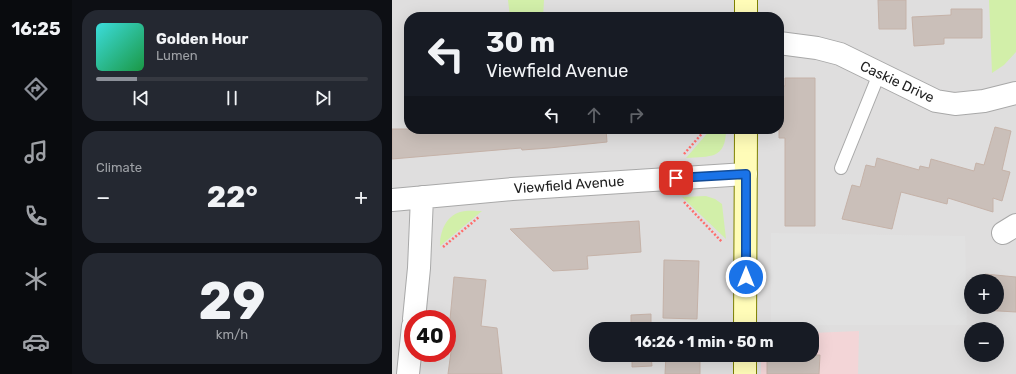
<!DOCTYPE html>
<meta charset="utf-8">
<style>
:root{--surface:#171b24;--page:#242831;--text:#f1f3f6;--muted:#9ea1a6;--line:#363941;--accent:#8c9099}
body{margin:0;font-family:Rubik,sans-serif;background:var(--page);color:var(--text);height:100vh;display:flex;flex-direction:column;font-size:15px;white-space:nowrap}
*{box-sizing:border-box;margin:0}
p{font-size:13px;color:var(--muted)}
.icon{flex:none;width:22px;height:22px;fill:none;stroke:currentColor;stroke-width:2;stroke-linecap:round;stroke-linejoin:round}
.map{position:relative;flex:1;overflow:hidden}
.side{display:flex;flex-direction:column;gap:10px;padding:10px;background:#0d0f14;width:320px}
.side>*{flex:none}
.top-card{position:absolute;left:12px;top:12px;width:380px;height:122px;border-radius:16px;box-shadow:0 4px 16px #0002;background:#171b24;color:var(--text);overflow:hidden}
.tools{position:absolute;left:572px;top:274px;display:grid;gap:8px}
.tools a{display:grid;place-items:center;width:40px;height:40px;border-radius:50%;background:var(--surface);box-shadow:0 4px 16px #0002;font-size:20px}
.speed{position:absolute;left:12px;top:310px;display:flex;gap:8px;font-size:20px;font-weight:700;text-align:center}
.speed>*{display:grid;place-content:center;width:52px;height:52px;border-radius:50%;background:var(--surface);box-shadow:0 4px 16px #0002;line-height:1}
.speed .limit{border:6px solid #d22;background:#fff;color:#111}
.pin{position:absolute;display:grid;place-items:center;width:34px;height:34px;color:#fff;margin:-17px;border-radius:8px;box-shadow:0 2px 6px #0006}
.me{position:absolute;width:44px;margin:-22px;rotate:0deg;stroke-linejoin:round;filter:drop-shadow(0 0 3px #0008)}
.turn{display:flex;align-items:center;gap:14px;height:84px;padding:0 16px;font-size:18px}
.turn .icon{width:52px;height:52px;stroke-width:2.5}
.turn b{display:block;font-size:28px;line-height:34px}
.lanes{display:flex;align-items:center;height:38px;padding:0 16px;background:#0003;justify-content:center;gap:20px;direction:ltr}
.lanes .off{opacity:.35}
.big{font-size:30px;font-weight:700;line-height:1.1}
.side .card{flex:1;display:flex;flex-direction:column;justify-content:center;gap:6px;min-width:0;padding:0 14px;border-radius:16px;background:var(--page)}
.side .dial{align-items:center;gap:0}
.dial b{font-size:52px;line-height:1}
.song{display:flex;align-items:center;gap:12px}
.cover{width:48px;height:48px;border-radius:6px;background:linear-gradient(135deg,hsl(180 70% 55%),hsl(140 70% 35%))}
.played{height:4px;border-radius:2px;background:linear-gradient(90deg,var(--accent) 15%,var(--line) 15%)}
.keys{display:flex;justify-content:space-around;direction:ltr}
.heat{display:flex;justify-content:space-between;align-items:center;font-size:22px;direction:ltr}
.trip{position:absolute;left:197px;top:322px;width:230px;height:40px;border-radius:16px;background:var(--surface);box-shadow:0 4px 16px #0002;font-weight:700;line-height:40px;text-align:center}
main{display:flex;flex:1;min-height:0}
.dock{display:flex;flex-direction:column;width:72px;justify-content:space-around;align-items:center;background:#090b0e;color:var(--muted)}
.dock .icon{width:28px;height:28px}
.dock .selected{color:var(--accent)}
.dock b{font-size:18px;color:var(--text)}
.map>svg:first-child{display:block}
.residential{fill:#dfdede;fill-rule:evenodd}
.commercial{fill:#f3d5d7}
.grass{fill:#d2efa9}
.parking{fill:#e1e1e1}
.building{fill:#cabfb9;stroke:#c5b2a8}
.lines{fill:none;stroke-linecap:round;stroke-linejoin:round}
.lane-casing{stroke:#a8a8a8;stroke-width:14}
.street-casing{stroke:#a8a8a8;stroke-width:24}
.secondary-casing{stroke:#7d8000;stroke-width:24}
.path{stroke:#ff6d6b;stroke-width:2.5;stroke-dasharray:2 2;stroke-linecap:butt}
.lane{stroke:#fff;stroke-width:12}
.street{stroke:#fff;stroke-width:22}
.secondary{stroke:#fffcb8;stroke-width:22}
.route-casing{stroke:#114b97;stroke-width:10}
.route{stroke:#1a73e8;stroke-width:7}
.labels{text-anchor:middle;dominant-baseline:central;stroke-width:4;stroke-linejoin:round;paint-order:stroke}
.street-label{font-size:14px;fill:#212121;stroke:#fff}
</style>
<main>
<nav class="dock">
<b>16:25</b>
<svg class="icon selected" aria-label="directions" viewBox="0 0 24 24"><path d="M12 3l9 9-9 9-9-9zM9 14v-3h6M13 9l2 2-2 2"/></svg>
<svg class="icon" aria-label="music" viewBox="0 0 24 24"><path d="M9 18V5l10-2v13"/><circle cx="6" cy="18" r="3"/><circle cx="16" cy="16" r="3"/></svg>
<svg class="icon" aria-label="phone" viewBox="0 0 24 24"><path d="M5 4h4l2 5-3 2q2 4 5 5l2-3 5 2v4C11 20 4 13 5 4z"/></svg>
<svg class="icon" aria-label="climate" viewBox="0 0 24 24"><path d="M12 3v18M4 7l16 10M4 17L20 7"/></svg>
<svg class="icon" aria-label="car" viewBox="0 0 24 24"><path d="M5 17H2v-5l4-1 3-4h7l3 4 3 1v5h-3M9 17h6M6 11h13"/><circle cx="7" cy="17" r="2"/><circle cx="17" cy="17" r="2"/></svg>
</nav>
<section class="side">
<div class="card">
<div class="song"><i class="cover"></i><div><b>Golden Hour</b><p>Lumen</p></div></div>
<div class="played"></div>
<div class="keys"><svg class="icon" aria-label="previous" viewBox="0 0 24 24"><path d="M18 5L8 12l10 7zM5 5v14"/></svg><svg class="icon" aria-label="pause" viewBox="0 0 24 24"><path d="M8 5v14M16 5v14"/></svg><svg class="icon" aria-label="next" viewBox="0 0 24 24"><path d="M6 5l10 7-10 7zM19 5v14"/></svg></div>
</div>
<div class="card"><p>Climate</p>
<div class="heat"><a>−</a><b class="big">22°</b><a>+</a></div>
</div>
<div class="card dial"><b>29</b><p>km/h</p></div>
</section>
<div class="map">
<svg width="624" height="374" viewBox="0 0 624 374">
<rect width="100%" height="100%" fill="#f2ede7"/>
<path class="residential" d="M0,0h624v374h-624zM17,17h370v112h-370zM579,281h26v26h-26zM21,319h34v34h-34zM204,329h216v26h-216zM579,329h26v26h-26z"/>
<path class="commercial" d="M467,331l-1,43h-97v-19h51v-22z"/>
<path class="grass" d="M116,0h36l-1,17h-33z
M597,0h27v52l-12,13 -12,8z
M319,129h15c0,31 -16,27 -40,29z
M314,196l9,3 7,5 4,35 -44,-42z
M90,211l-42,35c0,-14 5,-29 20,-34 6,-2 16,-1 22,-1z"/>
<path class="parking" d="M379,233l194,3 2,89h-196z"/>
<path class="building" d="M486,0h28v29h-27z
M559,9h31v29h-38v6l-30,2 -2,-29 39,-2z
M393,78h30v148h-30v-88h-6v-52h6z
M603,127l16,4 -9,39 8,2 -8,29 -9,-3v14l-45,-14 -1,6 -46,-12 -9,37 -50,-10 10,-34 8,2 6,-22 9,2 2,-9 42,12 1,-4 9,2 2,-9 43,12 2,-8 8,2z
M0,129h214l1,13 -58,6 -27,2 -1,-2 -129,11z
M247,221l2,31 -54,4 1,13 -35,2 -43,-42z
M272,260l35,1 -2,58 -34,-1z
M593,274l31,3v35l-34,-2v-3h15v-26h-13z
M62,277l32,3 -5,46 16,2 5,46h-54l6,-44h-5z
M259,314v15h-20v-14z
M240,355h19l1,11 -20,1z
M274,355h34v19h-35z
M375,355h53l-1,19h-52z"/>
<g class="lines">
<defs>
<path id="lane" d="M449,168l38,-94"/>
<path id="street" d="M387,43l38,5 23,6 96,47 19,3 29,-3 32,-8
M0,200l120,-11 234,-15
M611,233l13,-8
M22,319l5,-51 3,-71
M16,374l5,-48"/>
<path id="secondary" d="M354,0v17
M353,329l1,-200
M353,355v19"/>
</defs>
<use href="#lane" class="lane-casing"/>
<use href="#street" class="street-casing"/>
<use href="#secondary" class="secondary-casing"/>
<path class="path" d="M292,154l22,-25
M292,202l38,40
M51,247l36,-30"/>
<use href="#lane" class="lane"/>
<use href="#street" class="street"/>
<use href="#secondary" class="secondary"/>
</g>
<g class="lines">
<defs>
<path id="route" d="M284,178l70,-4v103"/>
</defs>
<use href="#route" class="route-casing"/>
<use href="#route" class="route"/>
</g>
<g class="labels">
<g class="street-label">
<text transform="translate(505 82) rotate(25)">Caskie Drive</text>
<text transform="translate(177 185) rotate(-4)">Viewfield Avenue</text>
</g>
</g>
</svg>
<div class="tools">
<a>+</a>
<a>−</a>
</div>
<div class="speed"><div class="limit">40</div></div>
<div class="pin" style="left:284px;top:178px;background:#d93025"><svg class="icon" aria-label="arrive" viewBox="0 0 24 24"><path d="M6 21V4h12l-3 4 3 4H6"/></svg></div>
<svg class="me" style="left:354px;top:277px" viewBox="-20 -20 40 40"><circle r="17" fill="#1a73e8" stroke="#fff" stroke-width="3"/><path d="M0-11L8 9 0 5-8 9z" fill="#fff"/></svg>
<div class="trip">16:26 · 1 min · 50 m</div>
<div class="top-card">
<div class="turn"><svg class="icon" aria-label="left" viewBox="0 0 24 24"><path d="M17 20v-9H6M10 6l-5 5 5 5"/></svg><div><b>30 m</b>Viewfield Avenue</div></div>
<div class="lanes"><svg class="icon" aria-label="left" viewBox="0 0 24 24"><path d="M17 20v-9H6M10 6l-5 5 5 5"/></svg><svg class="icon off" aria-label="ahead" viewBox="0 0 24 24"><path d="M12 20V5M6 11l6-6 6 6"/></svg><svg class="icon off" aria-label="right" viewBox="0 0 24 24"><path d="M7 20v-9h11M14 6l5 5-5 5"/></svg></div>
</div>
</div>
</main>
